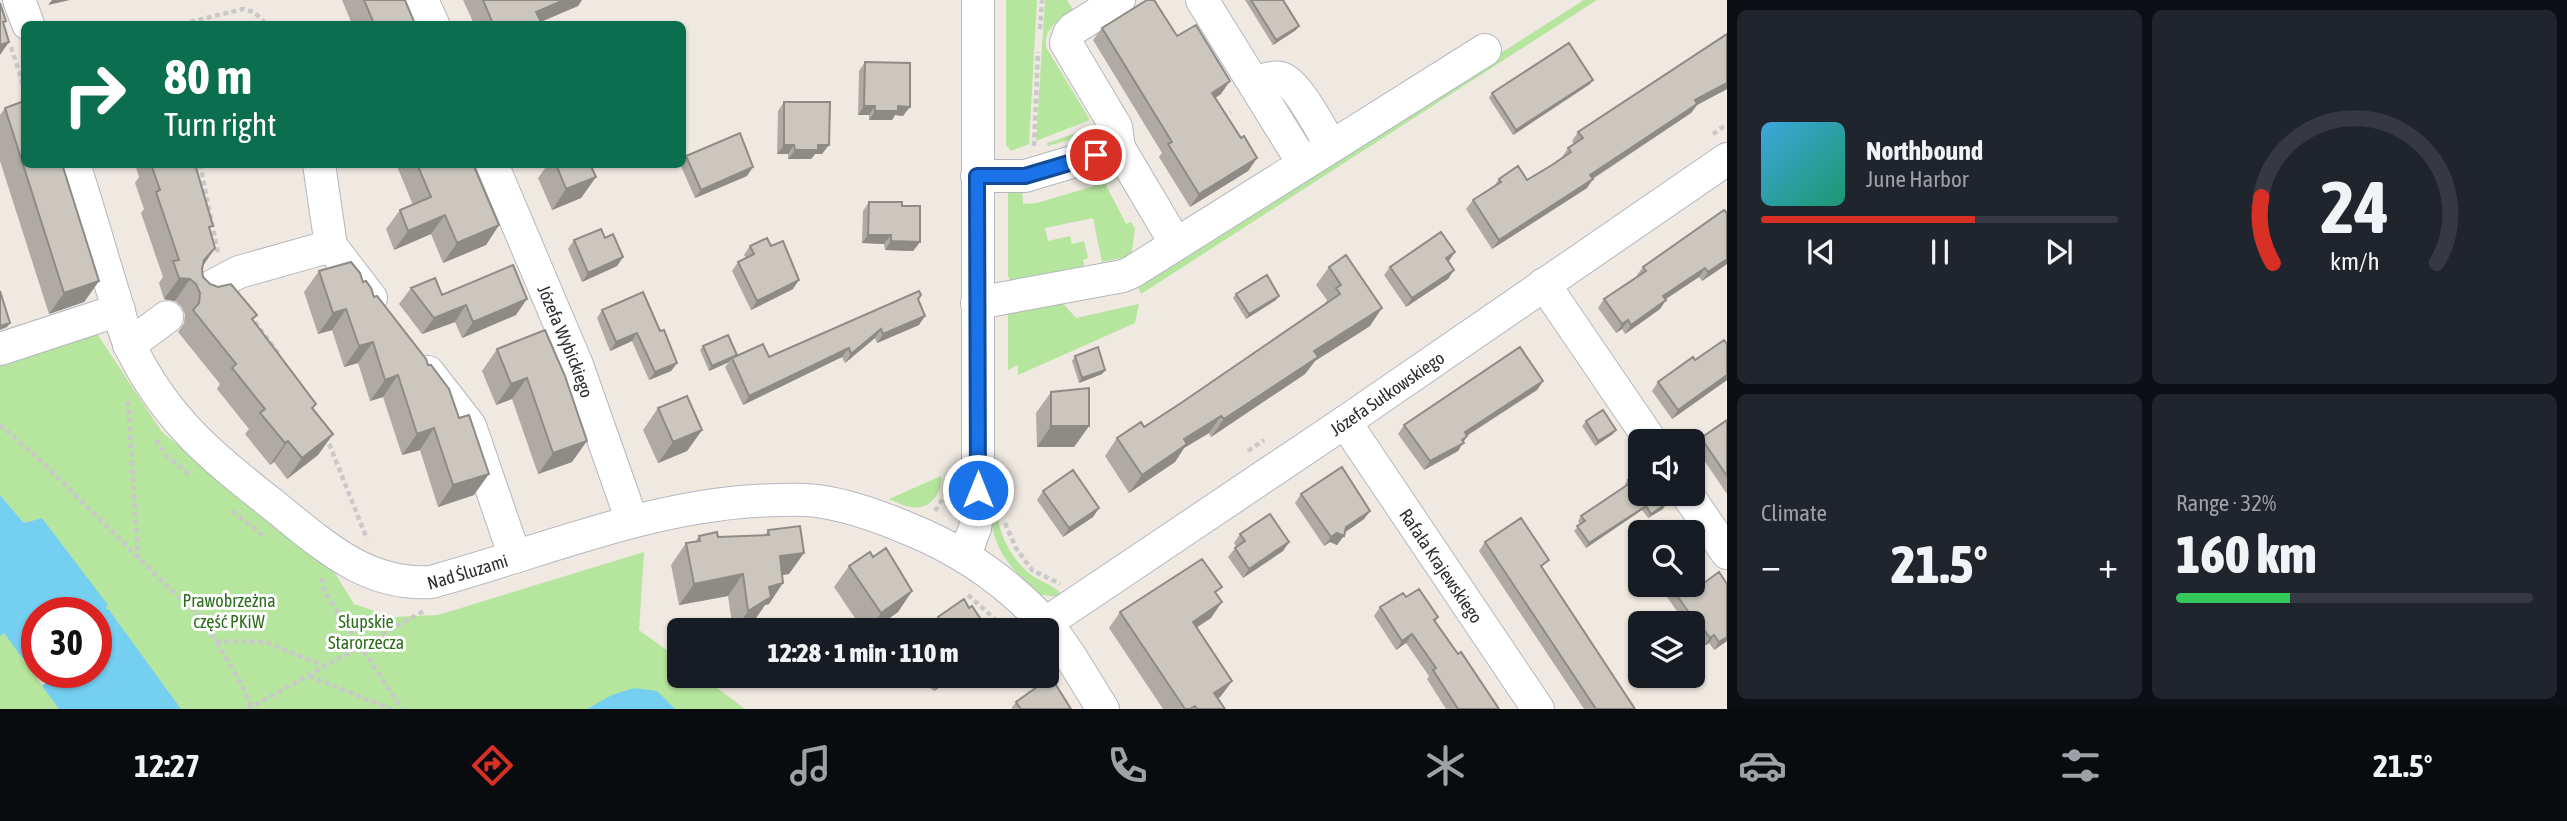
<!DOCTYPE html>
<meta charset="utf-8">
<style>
:root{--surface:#171b24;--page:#20242c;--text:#f1f3f6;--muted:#9ea1a6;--line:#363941;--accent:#d93025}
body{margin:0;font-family:"Asap Condensed",sans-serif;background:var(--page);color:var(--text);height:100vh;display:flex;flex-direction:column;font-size:26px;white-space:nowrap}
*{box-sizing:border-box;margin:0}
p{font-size:23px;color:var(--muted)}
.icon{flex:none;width:38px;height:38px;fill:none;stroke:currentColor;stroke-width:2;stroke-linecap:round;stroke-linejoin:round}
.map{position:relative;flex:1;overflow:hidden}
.panel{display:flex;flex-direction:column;gap:10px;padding:10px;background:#0d0f14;width:840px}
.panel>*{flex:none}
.hud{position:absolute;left:21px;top:21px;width:665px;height:147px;border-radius:10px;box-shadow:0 2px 5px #0004;background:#0b6e4f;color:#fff;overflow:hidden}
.fabs{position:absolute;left:1628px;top:429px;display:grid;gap:14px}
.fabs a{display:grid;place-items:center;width:77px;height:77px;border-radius:10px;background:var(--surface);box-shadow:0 2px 5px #0004;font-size:35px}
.speed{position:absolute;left:21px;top:597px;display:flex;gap:14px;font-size:35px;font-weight:700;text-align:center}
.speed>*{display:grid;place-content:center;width:91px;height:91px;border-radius:50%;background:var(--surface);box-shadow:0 2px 5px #0004;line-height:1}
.speed .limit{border:10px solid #d22;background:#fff;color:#111}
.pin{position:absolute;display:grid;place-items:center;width:60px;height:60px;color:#fff;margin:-30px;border:4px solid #fff;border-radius:50%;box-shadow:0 2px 7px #0007}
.me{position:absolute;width:77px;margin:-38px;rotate:0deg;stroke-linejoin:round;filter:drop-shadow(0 0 5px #0008)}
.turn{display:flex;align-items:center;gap:24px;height:147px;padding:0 28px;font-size:32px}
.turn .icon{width:91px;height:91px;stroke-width:2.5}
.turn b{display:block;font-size:49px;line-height:60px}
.big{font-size:52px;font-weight:800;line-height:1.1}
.panel .tile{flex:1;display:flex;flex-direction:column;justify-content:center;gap:10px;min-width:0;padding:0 24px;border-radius:10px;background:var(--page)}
.panel .dial{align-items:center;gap:0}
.dial svg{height:182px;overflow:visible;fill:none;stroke:var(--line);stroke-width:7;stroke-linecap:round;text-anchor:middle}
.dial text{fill:var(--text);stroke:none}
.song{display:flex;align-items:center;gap:21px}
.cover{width:84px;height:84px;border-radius:10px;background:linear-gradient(135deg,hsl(200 70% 55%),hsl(160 70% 35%))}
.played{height:7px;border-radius:4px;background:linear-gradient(90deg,var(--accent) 60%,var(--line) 60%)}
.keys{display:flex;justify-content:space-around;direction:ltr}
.heat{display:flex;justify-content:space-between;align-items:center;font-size:38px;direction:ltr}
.charge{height:10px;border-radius:5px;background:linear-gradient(90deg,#34c759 32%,var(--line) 0)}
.panel .tiles{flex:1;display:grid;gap:10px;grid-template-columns:repeat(2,1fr)}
.trip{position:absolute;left:667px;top:618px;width:392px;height:70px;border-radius:10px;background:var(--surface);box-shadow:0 2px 5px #0004;font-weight:800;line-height:70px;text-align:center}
.tab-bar{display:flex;height:112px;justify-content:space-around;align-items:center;background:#090b0e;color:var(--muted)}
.tab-bar .icon{width:49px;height:49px}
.tab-bar .selected{color:var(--accent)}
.tab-bar b{font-size:32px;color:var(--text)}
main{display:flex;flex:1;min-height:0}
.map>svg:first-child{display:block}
.green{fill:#b6e59e}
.water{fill:#75cff0}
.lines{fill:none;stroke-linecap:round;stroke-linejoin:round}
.minor-casing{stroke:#b4b7c1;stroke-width:34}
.path{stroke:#c9c9c9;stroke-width:4.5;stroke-dasharray:5 3.5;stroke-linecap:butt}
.minor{stroke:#fff;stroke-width:32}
.wall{fill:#afaba4}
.shaded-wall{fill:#8e8b86}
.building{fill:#cbc7bf;stroke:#8e8b86;stroke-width:2}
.route-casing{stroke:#114b97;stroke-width:18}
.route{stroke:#1a73e8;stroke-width:12}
.labels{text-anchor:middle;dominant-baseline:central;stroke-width:6;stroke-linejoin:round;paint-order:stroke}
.street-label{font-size:18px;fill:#2e2e2e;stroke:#fff}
.park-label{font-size:18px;fill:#2c6e1b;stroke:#fff}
</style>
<main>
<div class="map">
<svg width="1727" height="709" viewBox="0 0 1727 709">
<rect width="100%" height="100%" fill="#efe9e1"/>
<path class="green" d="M1006,0h31l-8,144 -18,7 -5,-6z
M1045,0h22l7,11c-15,9 -30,16 -28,36l44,73 -54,21z
M1584,0h13l-456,294 -4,-9z
M1094,127l3,6 -3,7 -7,5 -11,-7 -28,8 -1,-3z
M1089,169h16l14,8 -13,8 20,39 5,-2 4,6 -3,24 -6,5 -24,5 -9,-44 -48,10 3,13 22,-5 2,8 12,-3 4,17 -5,2 1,6 -66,14h-8l-2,-4v-84l14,-6 1,18 14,-1 57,-17z
M1061,301l15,17 63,-14 -4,19 -117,52v-10l-10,5v-57z
M90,323l72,109 169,135 23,37 38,13 46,-2 206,-63 -5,78 40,29v17h22l44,33h-565l-76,-101 3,-3 -65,-87 -18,5 -24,-28v-143z
M941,476c3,16 -12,35 -30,31 -7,-1 -15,-5 -22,-8z
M997,506c0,27 15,57 39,72 10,6 21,8 27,19l-22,-2c-28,-23 -50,-46 -50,-84z
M0,627l59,82h-59z"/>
<path class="water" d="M0,495l24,28 18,-5 66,87 -3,3 4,2 72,99h-122l-17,-23 16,-14h38v-60h-59v36l-14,11 -19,-26 -4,3z
M634,688l23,3 18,18h-88l25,-14z"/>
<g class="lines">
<defs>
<g id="minor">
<path d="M19,0l9,24"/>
<path d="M422,0l11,24"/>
<path d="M1119,0l-46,29 -4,5 -3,9 50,84 3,21"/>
<path d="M1202,0l101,163"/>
<path d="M1255,85c7,-5 17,-9 26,-7 16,4 41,53 50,68"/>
<path id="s1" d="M74,164c14,43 26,86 39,128 6,18 10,39 18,56 37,75 83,110 146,160 47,38 90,78 154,74 107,-29 212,-74 323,-81 25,-1 50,-3 75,2 27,5 54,15 80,26 52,21 96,51 134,92 24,25 41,59 60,88"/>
<path id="s2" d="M492,164l85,201 55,156"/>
<path d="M977,176h48l94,-28 57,96"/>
<path d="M331,246l40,52"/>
<path d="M1544,284l107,157"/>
<path d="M205,290l34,-18 92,-26 -12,-82"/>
<path d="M977,303l146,-27 9,-4 353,-222"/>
<path d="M129,345l38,-28"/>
<path d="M0,349l119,-39"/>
<path d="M428,372l42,54 45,131"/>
<path id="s3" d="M1345,422l193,287"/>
<path d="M1687,494l40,59"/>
<path d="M965,555l10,-27 3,-21v-507"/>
<path id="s4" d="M1046,623l299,-201 382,-263"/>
</g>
</defs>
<use href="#minor" class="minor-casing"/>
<path class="path" d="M182,24l61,-15 11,3 12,12
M1040,29l2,-29
M11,47l13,40
M1223,117l8,-5
M1713,134l14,-10
M1034,146l4,-94
M200,164l18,89
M250,315l30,41
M128,401l10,155
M0,425l37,32 132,131 26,23 21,30 50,1 58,24
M326,436l41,103
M156,440l11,16 24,20
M1248,451l16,-11
M232,511l32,25
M935,511l14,-22
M1005,523l11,25 16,22 28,14
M322,578l2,13 78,118
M968,595l39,35
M217,642l26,45 9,21
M309,676l82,33
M248,709l176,-98"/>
<use href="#minor" class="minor"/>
</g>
<path class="wall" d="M342,0h63l10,24h-63z
M463,0h119l-4,6 -37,16 1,2h-68z
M1245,0h38l13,30 -23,15z
M1102,28l75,8 44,58 -6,4 26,40 16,20 -9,13 -58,36 -31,-50 3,-4 -69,-113z
M1727,34v55l-30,16 -6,8 -98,66 -6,9 -95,61 -26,-40 7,-9 21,-14 5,-7 28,1 36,-22 -1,-1 6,-9 6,-4 -2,-3 6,-9z
M865,62l38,54 -8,-1 -3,5h-23v-5h-11l1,-44z
M1593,80l-3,4 -77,51 -24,-37 3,-5z
M784,102l38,52h-7l-4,5h-23v-5h-11l1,-43z
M5,108l94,173 -15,21 -35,12 -49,-153v-46z
M686,156l61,20 -52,22 -15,-34h2v-3z
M135,164h60l15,67 5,17 -13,18v3l1,8 7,7 43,37 60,88 20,25 -15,21 -31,24 -13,-17 -4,3 -25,-31 4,-5 -32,-40 3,-5 -42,-52 6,-9 1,-9 -4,-8 -6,-5 -11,-2 -5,-16 4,-6 -22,-64 3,-4 -9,-26 4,-6z
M396,164h77l26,61 -13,20 -43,18 -12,-29 -37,16 -8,-21 14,-19 13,-5z
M548,164h42l6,13 -15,21 -29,12 -14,-32z
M869,202l33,4 18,36 -7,9 -28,-1 -1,-6 -22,-1 1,-32z
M605,238l18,19 -6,9 -35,16 -14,-33 6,-9z
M750,246h21l22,43 -42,21 -19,-39 6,-9 8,-4 -2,-3z
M1448,261l6,9 -6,9 -42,28 -22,-32 6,-8z
M1727,264l-25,17 -3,-4 -34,22 -5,10 -35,25 -3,-5 -6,4 -18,-25 6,-9 33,-23v-1l6,-8z
M1329,267l41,59 -55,35 -10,13 -94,63 -2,-4 -25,15 -9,14 -46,31 -24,-37 12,-18 27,-11 37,-24 143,-98 3,-5 -11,-15z
M319,271l44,11 11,15 100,198 -36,12 -18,-57 -18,5 -19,-58 -13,4 -12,-38 -14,4 -12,-37 -14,4 -14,-42z
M411,288l31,7 74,20 -54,23 -7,-16 -33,12 -23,-30z
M1236,294l40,6 -30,19 -13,-21z
M921,295l-3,5 1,25 -42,18 -2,-5 -30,25 -3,-6 -99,48 -18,-38 4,-5 -20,9 -9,-21 3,-4 33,10 33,1z
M602,310l58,21 17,32 -6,8 -22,9 -17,-39 -22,10 -13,-33z
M1727,344v36l-55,39 -20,-28 6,-9 37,-22z
M497,349l68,27 7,86 -34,12 -26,-75 -16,6 -14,-34z
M1075,356l30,14 -3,4 -23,9 -7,-22z
M1543,381l-6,9 -70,46 -9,15 -34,19 -26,-36 6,-9z
M1051,392l38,34 -15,21h-37l-1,-34z
M658,408l44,22 -15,21 -29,12 -15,-33z
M1727,420v74l-32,-47 6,-9z
M1586,421l27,13 -18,12 -13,-20z
M1628,480l35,29 -15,9 -6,-8 -56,38 -12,-17 6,-7 -2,-3 3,-5 45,-30 -1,-2z
M1043,491l56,17 -6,9 -30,20 -26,-37z
M1301,494l69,17 -6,8 -20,14 -7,12 -7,-3 -6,4 -29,-43z
M768,530l21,44 -7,1 -13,29 -4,1 -9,13 -19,12h-4l-5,-34 -49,9 -8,-40 15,-22 9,-1 4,-6 19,1 47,-2z
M1240,534l49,8 -6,9 -40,27 -15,-21 8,-10 -2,-4z
M1485,542l58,27 92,140h-51l-105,-158z
M873,557l39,34 -14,21 -25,18h-10l-29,-43 15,-21z
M1704,583l23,1v57l-13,9 -5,-7 -5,3 -10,-15 -2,1v-9h-7l-27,-39z
M1216,595l-5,23 -14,9 35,54 -11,15 -3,3 7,10h-62l-54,-81 11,-16z
M1406,597l32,20 -3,5 23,32 41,55h-53l-19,-30 2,-3 -23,-33 -10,7 -22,-34 6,-9z
M969,608l19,22h-60l10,-13z
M919,676h57l-13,8 -12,-4 -17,11 -8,-6z
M1016,702l55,7h-60z"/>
<path class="shaded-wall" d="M52,0h18l-22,5z
M564,0h18l-4,6 -43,18 1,-12z
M1299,26l-3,4 -23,15 3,-5z
M9,42l-9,13v-10z
M1593,80l-3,4 -77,51 3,-5z
M1230,81l-9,13 -18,12 9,-13z
M1727,83v6l-30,16 -6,8 -107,71 6,-9 105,-75z
M864,106h11l-6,9h-11z
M898,106l12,1 -7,9 -8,-1 -3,5h-23l6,-9z
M784,145h10l-6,9h-11z
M818,145h11l-7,9h-7l-4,5h-23l7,-9z
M1257,158l-9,13 -58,36 9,-13z
M753,167l-6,9 -52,22 6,-8z
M596,177l-15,21 -29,12 14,-21z
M1593,179l-6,9 -95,61 7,-9z
M445,215l-14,19 -37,16 14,-19z
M499,225l-13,20 -43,18 14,-20z
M868,235h23l-7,9 -22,-1z
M891,241l29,1 -7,9 -28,-1z
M215,248l-14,21 -12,12 15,-21z
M1455,252l-6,9 -9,6 6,-9z
M623,257l-6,9 -35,16 6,-9z
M1727,259v5l-25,17 6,-9z
M1705,268l-6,9 -42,28 6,-9z
M1454,270l-6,9 -42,28 6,-9z
M179,278l11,1 -15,22 -11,-2z
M799,280l-6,9 -42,21 6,-9z
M99,281l-15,21 -35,12 15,-21z
M1279,296l-3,4 -30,19 3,-5z
M527,299l-11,16 -54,23 11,-16z
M1666,300l-6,9 -35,25 6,-9z
M466,305l-11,17 -33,12 12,-16z
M1382,308l-12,18 -55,35 -10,13 -94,63 13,-18 90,-68z
M346,309l-14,21 -14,4 15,-21z
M925,316l-6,9 -42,18 6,-9z
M1628,320l-6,9 -6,4 6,-9z
M10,323l-3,4 -7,3v-4z
M881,329l-6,9 -30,25 6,-9z
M637,333l-5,8 -22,10 6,-9z
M373,342l-15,21 -14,4 15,-21z
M849,348l-7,9 -99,48 6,-9z
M732,358l-3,4 -20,9 3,-5z
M677,363l-6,8 -22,9 6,-8z
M1105,370l-3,4 -23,9 3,-5z
M398,375l-15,22 -13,4 15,-21z
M1727,375v5l-55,39 6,-9z
M527,378l-15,21 -16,6 15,-21z
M1543,381l-6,9 -79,51 7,-9z
M1221,416l-12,17 -25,15 -9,14 -46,31 13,-18 42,-36z
M1051,426h38l-15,21h-37z
M434,428l-14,22 -18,5 15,-21z
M702,430l-15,21 -29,12 15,-21z
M1616,430l-3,4 -18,12 3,-5z
M333,434l-15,21 -31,24 15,-21z
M1467,436l-9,15 -34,19 6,-9z
M288,441l-14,21 -4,3 15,-22z
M587,441l-15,21 -34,12 15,-21z
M489,474l-15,21 -36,12 15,-22z
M1666,504l-3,5 -15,9 3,-4z
M1646,506l-4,4 -56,38 3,-5z
M1099,508l-6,9 -30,20 6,-9z
M1370,511l-6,8 -23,16 3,1 -7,9 -7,-3 -6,4 7,-9z
M1289,542l-6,9 -40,27 6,-9z
M804,553l-15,21 -24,4 15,-22z
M743,574l-15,22 -49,9 15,-21z
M783,583l-14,21 -4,1 -9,13 -19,12h-2l13,-19 21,-24z
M912,591l-14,21 -25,18h-4l12,-17z
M1222,602l-11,16 -29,19 11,-15z
M1412,634l-6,9 -10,7 6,-9z
M1714,635l-5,8 -5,3 6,-8z
M1727,637v4l-13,9 5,-8z
M945,676h31l-13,8 -12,-4 -17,11z
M1232,681l-11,15 -18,13 11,-16z"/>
<path class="building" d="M364,0h41l10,24h-41z
M483,0h81l-28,12 6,12h-49z
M1147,0h7l23,36 19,-11 34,56 -18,12 29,45 3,-2 13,22 -58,36 -31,-50 4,-2 -70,-114z
M1251,0h32l16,26 -23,14z
M0,3l6,18 -3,1 6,20 -9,3z
M1727,34v49l-32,17 2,4 -107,71 3,4 -94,61 -26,-40 28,-18 -2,-3 19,-13 9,14 25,-15 19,-13 -3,-4 15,-10 -5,-6z
M1569,43l24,37 -77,50 -24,-37z
M865,62l45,1v44l-12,-1v5h-23v-5h-11z
M24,101v63h38l37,117 -35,12 -59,-185z
M784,102h46l-1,43h-11v5h-23l-1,-5h-10z
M740,133l13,34 -52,23 -15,-34z
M151,164h44l18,62 -4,1 6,21 -11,12 -2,9 1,8 7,7 8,3 13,-3 26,31 -5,4 64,85 -4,4 21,26 -31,24 -14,-17 -3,2 -25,-30 5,-4 -33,-41 4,-4 -43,-54 6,-7 1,-10 -4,-9 -6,-5 -11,-1 -6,-17 6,-1 -23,-68 4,-2z
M417,164h56l26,61 -42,18 -12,-28 -37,16 -8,-21 31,-13z
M556,164h34l6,13 -30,12z
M869,202h33v4h18v36l-29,-1v-6h-23z
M1724,210l3,3v46l-19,13 -3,-4 -42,28 3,4 -35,25 -3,-5 -6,4 -18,-25 42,-28 -3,-4z
M601,229l4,9 8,-4 10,23 -35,16 -14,-33z
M1441,232l14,20 -9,6 8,12 -42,28 -22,-31z
M767,238l4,8 12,-5 16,39 -42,21 -19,-39 16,-8 -4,-8z
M1346,255l36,53 -68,43 4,6 -94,62 -3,-3 -37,23 3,5 -45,31 -25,-37 24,-16 3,5 37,-24 159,-109 -4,-6 5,-3 -12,-18z
M351,262l9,11 3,9 3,-1 5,7 3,9 3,-1 49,63 2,6h3l18,24 10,29 10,-3 20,59 -36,11 -19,-57 -17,6 -19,-59 -13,5 -12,-38 -14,4 -13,-37 -13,4 -14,-42z
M513,265l14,34 -54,23 -7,-17 -32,13 -23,-30 24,-10 7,17z
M1267,275l12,21 -30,18 -13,-20z
M0,291l10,32 -10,3z
M919,291l2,4 -3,4 7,17 -42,18 -2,-5 -30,25 -2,-6 -100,48 -17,-38 31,-14 6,13z
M643,292l17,39 4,-1 13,33 -22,9 -18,-39 -21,9 -14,-32z
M545,330l20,46 22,65 -34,12 -26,-75 -16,6 -14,-35z
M728,335l9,20 -25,11 -9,-20z
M1724,340l3,4v31l-49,35 -20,-28 35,-25 2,3z
M1098,347l7,23 -23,8 -7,-22z
M1520,347l23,34 -78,51 2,4 -5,4 2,3 -34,18 -26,-36z
M1089,388v38h-38v-34z
M687,396l15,34 -29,12 -15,-34z
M1603,410l13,20 -18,11 -12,-20z
M1727,420v56l-26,-38z
M1342,467l28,44 -24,16 -2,9 -7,-3 -6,4 -30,-43z
M1073,470l26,38 -30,20 -26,-37z
M1640,471v23h19l7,10 -15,10 -5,-8 -57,37 -12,-17 8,-5 -4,-5 49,-33 -2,-3z
M1270,514l19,28 -40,27 -14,-21 10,-7 -5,-7z
M1521,518l28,42 -8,6 94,143h-39l-111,-167z
M800,526l4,27 -24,3 3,27 -14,4 2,10 -23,14 -5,-37 -49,10 -8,-41 14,-2 -1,-5 18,-4 1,5 51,-2 -1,-5z
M886,548l26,43 -31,22 -32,-47 21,-14 3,5z
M1202,559l20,28 -7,5 7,10 -29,20 39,59 -18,12 11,16h-28l-2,-3 -5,3h-5l-65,-97z
M1692,568l12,15 15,-11 8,12v53l-8,5 -5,-7 -4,3 -11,-15 -2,1 -28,-40h23z
M1419,589l19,28 -4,3 24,34 3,-2 38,57h-41l-25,-39 3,-2 -24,-34 -10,7 -22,-34 23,-14 3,4z
M964,599l5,9 3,-2 16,24h-50l5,-4 -5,-9z
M1051,677l20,32h-50l-5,-7z"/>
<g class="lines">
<defs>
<path id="route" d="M978,490l-1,-314h48l71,-21"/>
</defs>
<use href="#route" class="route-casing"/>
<use href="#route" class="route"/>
</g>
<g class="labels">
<g class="street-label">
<text stroke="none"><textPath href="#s2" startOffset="192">Józefa Wybickiego</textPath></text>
<text stroke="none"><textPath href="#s4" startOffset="411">Józefa Sułkowskiego</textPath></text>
<text stroke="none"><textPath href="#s3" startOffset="173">Rafała Krajewskiego</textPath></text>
<text stroke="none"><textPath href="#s1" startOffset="625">Nad Śluzami</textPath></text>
</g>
<g class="park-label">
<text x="229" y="600">Prawobrzeżna<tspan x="229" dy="21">część PKiW</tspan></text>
<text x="366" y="621">Słupskie<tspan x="366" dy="21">Starorzecza</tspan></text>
</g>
</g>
</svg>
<div class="fabs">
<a><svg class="icon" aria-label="sound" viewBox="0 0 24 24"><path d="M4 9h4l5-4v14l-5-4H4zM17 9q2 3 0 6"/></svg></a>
<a><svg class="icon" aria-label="search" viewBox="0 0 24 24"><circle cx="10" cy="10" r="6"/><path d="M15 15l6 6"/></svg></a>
<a><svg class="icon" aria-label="layers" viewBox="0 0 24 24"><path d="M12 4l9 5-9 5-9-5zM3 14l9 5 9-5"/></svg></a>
</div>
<div class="speed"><div class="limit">30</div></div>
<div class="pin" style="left:1096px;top:155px;background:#d93025"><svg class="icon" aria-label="arrive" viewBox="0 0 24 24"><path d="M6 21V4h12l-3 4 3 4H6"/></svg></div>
<svg class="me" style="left:978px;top:490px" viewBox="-20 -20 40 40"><circle r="17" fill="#1a73e8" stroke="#fff" stroke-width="3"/><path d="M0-11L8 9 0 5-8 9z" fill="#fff"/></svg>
<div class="trip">12:28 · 1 min · 110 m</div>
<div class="hud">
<div class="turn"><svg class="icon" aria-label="right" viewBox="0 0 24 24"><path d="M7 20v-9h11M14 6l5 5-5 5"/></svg><div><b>80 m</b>Turn right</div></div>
</div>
</div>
<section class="panel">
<div class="tiles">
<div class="tile">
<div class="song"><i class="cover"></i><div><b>Northbound</b><p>June Harbor</p></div></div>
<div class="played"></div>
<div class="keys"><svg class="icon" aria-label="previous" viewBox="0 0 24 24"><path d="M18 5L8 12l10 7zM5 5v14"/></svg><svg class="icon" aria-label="pause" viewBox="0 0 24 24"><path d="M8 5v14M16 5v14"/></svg><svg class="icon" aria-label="next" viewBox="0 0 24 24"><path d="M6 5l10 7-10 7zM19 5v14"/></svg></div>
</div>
<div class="tile dial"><svg viewBox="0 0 100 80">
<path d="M14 69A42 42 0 1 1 86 69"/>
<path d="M14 69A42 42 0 0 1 9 40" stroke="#d93025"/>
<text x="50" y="56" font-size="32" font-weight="700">24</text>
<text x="50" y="72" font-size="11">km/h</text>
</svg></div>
<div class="tile"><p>Climate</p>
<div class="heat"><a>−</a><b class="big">21.5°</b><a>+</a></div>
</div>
<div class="tile"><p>Range · 32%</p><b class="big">160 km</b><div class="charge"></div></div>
</div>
</section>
</main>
<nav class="tab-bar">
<b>12:27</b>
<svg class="icon selected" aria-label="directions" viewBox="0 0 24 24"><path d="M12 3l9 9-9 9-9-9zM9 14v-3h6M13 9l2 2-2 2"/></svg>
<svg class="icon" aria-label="music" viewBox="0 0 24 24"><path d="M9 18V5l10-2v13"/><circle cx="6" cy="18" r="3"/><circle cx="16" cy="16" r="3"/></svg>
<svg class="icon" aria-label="phone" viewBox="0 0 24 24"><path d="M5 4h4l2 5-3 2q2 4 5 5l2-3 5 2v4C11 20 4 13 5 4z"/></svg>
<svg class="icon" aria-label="climate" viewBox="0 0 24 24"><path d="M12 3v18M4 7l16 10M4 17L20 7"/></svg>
<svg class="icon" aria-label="car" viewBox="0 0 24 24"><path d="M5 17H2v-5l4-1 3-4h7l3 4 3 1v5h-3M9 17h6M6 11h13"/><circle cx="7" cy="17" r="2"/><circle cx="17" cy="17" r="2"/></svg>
<svg class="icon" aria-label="filters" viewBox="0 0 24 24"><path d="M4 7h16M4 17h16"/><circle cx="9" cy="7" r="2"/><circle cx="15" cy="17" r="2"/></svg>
<b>21.5°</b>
</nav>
